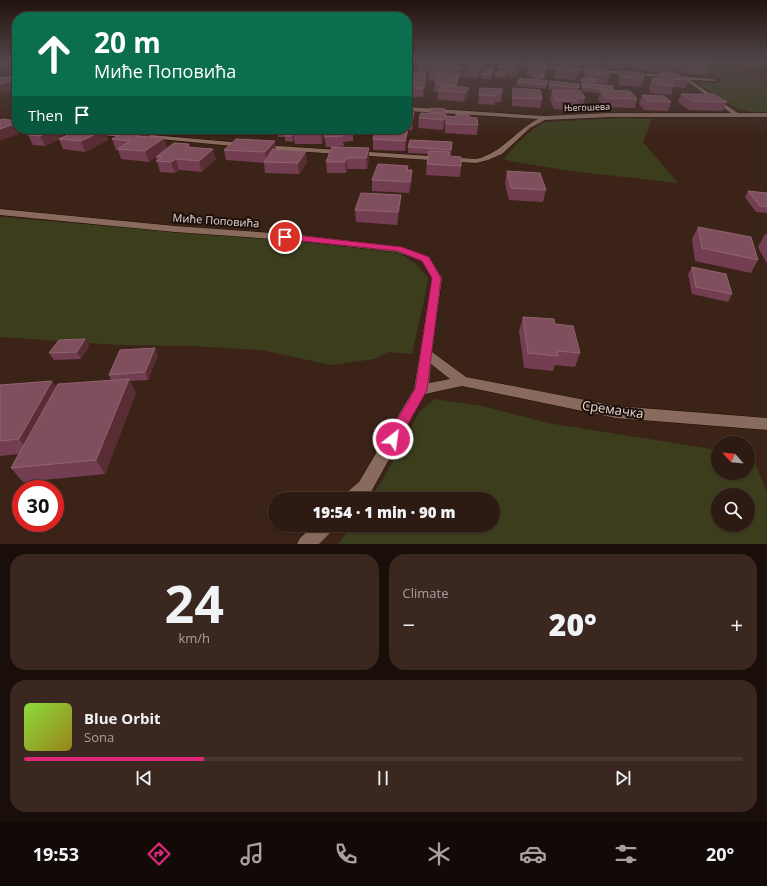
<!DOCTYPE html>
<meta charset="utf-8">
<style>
:root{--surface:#2d1a12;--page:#392720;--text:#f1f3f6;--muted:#a7a19f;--line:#483832;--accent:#db2777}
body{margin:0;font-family:"Open Sans",sans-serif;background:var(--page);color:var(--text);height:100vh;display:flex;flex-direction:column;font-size:15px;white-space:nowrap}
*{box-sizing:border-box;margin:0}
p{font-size:13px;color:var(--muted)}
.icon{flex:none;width:22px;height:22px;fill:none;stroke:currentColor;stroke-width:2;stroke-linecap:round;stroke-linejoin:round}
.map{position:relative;height:544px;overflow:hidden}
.drawer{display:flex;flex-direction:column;gap:10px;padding:10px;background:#190e0a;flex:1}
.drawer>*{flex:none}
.top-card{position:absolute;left:12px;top:12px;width:400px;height:122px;border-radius:16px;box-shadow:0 1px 3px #0004,0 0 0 1px var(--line);background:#0b6e4f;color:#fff;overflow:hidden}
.needle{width:26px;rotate:297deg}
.buttons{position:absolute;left:711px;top:436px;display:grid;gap:8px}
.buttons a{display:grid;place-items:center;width:44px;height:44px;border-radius:50%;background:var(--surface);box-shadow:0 1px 3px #0004,0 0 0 1px var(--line);font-size:20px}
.speed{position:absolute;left:12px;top:480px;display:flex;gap:8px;font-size:20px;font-weight:700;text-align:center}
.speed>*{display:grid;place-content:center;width:52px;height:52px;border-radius:50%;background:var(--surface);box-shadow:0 1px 3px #0004,0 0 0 1px var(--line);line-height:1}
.speed .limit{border:6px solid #d22;background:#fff;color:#111}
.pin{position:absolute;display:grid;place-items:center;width:34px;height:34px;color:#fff;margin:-17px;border:2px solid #fff;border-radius:50%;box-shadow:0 1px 4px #0007}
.me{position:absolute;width:44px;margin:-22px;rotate:30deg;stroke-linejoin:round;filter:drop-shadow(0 0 3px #0008)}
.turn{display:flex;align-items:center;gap:14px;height:84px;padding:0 16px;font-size:18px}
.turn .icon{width:52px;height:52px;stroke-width:2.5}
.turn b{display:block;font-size:28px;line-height:34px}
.then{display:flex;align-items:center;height:38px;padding:0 16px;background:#0003;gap:8px;font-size:15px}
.big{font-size:30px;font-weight:800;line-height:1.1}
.drawer .tile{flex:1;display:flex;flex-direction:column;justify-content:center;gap:6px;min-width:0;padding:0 14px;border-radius:16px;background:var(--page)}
.drawer .dial{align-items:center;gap:0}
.dial b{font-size:52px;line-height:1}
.song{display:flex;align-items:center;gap:12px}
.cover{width:48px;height:48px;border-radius:6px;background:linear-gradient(135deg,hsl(90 70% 55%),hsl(50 70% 35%))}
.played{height:4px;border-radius:2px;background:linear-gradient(90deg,var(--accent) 25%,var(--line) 25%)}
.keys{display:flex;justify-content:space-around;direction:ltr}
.heat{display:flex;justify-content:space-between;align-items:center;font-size:22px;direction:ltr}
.drawer .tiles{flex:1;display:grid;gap:10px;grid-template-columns:1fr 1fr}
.tile:last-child{grid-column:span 2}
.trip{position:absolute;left:268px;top:492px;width:232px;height:40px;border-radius:20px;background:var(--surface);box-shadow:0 1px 3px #0004,0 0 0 1px var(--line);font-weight:800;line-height:40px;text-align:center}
.tab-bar{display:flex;height:64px;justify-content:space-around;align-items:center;background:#120a07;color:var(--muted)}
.tab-bar .icon{width:28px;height:28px}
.tab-bar .selected{color:var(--accent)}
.tab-bar b{font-size:18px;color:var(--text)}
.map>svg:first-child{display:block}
.green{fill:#3b3d1d;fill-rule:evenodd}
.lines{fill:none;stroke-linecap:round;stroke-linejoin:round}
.minor-casing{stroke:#220c03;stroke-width:1}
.minor{fill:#896b5e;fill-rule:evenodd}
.wall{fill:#733e51}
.shaded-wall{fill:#582d34}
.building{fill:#7f4f5e;stroke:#906470}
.route{fill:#db2777;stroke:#8e194d}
.labels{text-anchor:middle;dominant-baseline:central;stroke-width:4;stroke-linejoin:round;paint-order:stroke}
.far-street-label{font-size:9px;fill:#e8d6cf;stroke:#1b100b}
.street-label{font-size:11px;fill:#e8d6cf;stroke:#1b100b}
.near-street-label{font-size:13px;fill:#e8d6cf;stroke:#1b100b}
</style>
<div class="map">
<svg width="767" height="544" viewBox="0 0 767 544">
<rect width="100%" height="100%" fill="#3c2318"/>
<path class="green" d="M693,61h29l45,22v30l-16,-1 -15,-4 -38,-24c8,-4 18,1 25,-3z
M621,118l31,1 -9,23 35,41 -99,-11 -65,-10 -10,-3c11,-15 25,-28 41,-37z
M0,217l351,29 49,7 16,11 12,13 -2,14 -14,63 -24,-2 -14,7 -43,6 -70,-15 -69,-4 -74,-1 -118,-8z
M435,399l47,7 66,17 170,27v23h30v-19l4,1 15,38v51h-429l14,-19h141v-26h-123l12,-18 38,-70zM718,495h30v30h-30z"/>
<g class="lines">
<defs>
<path id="minor" d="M463,61h25l226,18 2,2 -26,-1 48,33h29v4h-157l-65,3 -15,8 -28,26 -14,6 -12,3 -213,-14 -3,-2 3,-2 213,14c26,-6 39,-28 62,-40l-131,-8v-4l137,9 66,-3h121l-47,-34z
M17,74v2l-17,5v-2z
M93,131l40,3 3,2 -3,2 -42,-4 -1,-1z
M151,135l92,8 3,2 -3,2 -94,-9v-2z
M0,209l175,17 126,9 101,12 27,10 13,21 -10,74 34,25 150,29 151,12v12l-151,-12 -154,-32 -37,8 -54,98 -7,7h-20l2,-6 13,-11 55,-93 18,-111 -10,-17 -25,-9 -96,-11 -126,-9 -175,-17zM431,364l19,15 -21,4z
M314,525h21l-3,6 -13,13h-22l3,-6z"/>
</defs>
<use href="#minor" class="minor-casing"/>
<use href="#minor" class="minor"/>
</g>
<path class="wall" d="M407,61h6v6l-3,3h-3z
M417,61h24v2h2v-2h22v5l-2,1v8l-3,3h-2l-1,8 12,2 -1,8 -4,6 -27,-3 1,-7h-4l1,-8 1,-3 -7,-1v-4l2,-3h-6l1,5v4h-12l-1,-5v-4h5l1,-7h-2z
M526,61h19l-1,3 -18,-2z
M553,61h19l-2,5 -18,-2z
M581,61h19l-2,7 8,2 3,6 -2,8 -12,-1v1l18,2v5l24,8 -2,9 -31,-1 -6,-8 2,-6 -19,-2 2,-6h-3l1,-3 1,-4h2l3,-11 -7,-1z
M610,61h29v2l6,1 1,-2 -3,-1h60l7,5 -3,7h-2l-1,2 -22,-2 -1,-2h-4l-2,-4 2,-4h-4l2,2 -3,8 -23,-2 -2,-2 -1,1h-12l-5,-4 1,-3h-3l-2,7 -16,-2z
M485,63l-1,7 9,3 -3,6 -9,-1v-4l1,-2 -4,6 -14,-1 1,-8z
M520,63l-1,7 -3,6 -10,-1 -2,3 -9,-1v-4l3,-2v-5z
M528,64l18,6 -1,8h-2v2l4,5 -2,4 -28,-3v-4l16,-3v-2l-7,-1z
M556,70l22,2 -2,8 -22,-2z
M620,71l24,8 -3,8 -22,-2 -1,-6z
M660,72l20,5 9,3 -3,8 -13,-1 -2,8 -21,-2 -1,-7 3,-8h6z
M407,82h18v8l-2,7h-16z
M579,84l-1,7 7,7 -2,9h-7l-1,3 -21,-1 -4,-10 2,-9 8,1 -12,-2 1,-4z
M480,88l22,5 -1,9h-6l-1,3 -16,-1z
M513,88l29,11 -2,9 -28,-2v-9z
M681,94l46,8 -4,9 -34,-1 -11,-8z
M642,95l29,7 -3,9 -24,-1 -5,-6z
M407,106h3v7h4l-1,10 -1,7h-4l-1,8 -2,13 -32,-1v-11l34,-10z
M445,109v15l-2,6 -25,-2 1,-10 10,-5v-1z
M446,116l23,1 9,8 -1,10 -32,-2z
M111,129h33l6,8 14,1 3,10 -18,14 -28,-3 -3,-9h-2l-4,-11 16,-8z
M195,129h34l-7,6 -26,-1z
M279,129h79l-1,3h-4v9l-10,1 1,4 -11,1 36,11 -2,11h-20l-1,4h-19l-1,-11 5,-15h-5l-2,-12 -2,9h-27l-1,-5 -1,3 -8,-1v-4h-7l-1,-5z
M104,130l4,10 -23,12 -22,-3 -4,-10 -14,7 -12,-1 -5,-10 35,2z
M452,142l-1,13h-2v1l12,10 -1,11 -34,-2 1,-11 2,-10 -21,-1v-6z
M189,144l1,3 26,12 -14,13 -23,-2 -4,3 -15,-1 -4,-15z
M224,150h52l31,12 -8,12 -34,-1 -1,-10 -38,-3z
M408,166v4l4,11 -3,12 -37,-2v-11z
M507,171l39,19 -3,12 -34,-2 -4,-17z
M748,191l19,2v20l-11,-1 -11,-15z
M401,195l-1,12 -3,18 -41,-3 -1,-12z
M698,227l60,33 -7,13 -56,-12 -3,-22z
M765,234l2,1v29l-9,-17z
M692,267l40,27 -4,8 -36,-8 -4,-20z
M523,317l32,7 25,29 -5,14 -20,-2 -2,6 -29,-3 -5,-37z
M85,339l4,7 -8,13 -27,1 -5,-7z
M158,355l-10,25 -18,1 6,12 -31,81 -82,8 -12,-14 8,-14 -19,2v-71l52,-4 4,6 55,-7 -2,-5z"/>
<path class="shaded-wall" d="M408,61h5v6l-3,3v-7z
M462,61h3v5l-2,1v8l-3,3v-8l2,-1 -2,2 1,-8z
M17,63v8l-15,3 -2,-4v-4z
M485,63l-1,7 -6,8 1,-8z
M520,63l-1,7 -3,6 1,-8z
M494,69l-1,4 -3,6 1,-4z
M17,80v9l-17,4v-9z
M425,82v8l-2,7v-8z
M469,88l-1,8 -4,6 1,-9z
M445,109v15l-2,6 1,-17z
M414,113l-1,10 -1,7v-10z
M17,123v6h7l1,2 -25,10v-12z
M408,128l-1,10 -2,13v-10z
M56,129h4l3,9 -18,8 -5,-10z
M148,129l3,10 -14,-3z
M220,129h9l-7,6z
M322,129h1l1,6 -2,9 -1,-10z
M104,130l4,10 -23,12 -4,-11z
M294,134v5l-1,3 -1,-6z
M164,138l3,10 -18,14 -4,-11z
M275,141l1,10 -10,11 -1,-10z
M369,148v10l-2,11 -1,-11z
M213,149l3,10 -14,13 -3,-11z
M306,151l1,11 -8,12 -1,-11z
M347,158v11l-1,4 -1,-11z
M176,159l3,11 -4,3 -4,-11z
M412,170v11l-3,12 1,-11z
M401,195l-1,12 -3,18 1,-13z
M85,339l4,7 -8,13 -4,-7z
M155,348l3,7 -10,25 -3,-8z
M129,379l7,14 -31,81 -9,-14z
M52,381l9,14 -31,58 -11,-14z"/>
<path class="building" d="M0,61h17v2l-17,3z
M423,61h17l-4,4h-17z
M443,61h19l-1,2z
M502,61h4l14,2 -3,5 -19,-2z
M650,61h21l4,4 -24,-1z
M679,61h24l5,1 2,4 -4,-1 1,3 -22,-2 -1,-2 -4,-1z
M471,62l14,1 -6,7 -14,-1z
M441,63l17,1 -3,2 8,1 -3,3 -25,-2z
M630,63h12l6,3h-12z
M528,64l18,1v5l-18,-2z
M557,65l21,1v6l-22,-2z
M587,67l19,1v2l3,1v5l-24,-3z
M485,69h9l-3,6 -10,-1z
M497,71l10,1 -2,2 -10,-1z
M620,71l22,2 2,6 -23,-2z
M432,72l27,2 -2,3 -28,-1z
M660,72l18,2 2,3h7l2,3 -18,-1 3,7 -21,-2 -1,-6 11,1z
M413,73h12l1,5h-12z
M534,73l10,1 -1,3 -10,-1z
M437,76l21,1 -2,8 -21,-1z
M6,77l11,3 -17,4v-6z
M520,78l28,3 -2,4 -29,-3z
M582,78l14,1v3l-15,-1z
M550,81l29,3v4l-30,-3z
M407,82h18l-2,7 -15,-1v-1h-1z
M583,83l30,3v4l-31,-3z
M443,85l26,3 -4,5 -27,-3z
M480,88l22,1v4h-6v3l-17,-1z
M513,88l27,2 2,9 -29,-1z
M552,90l29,1 4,7h-9l1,3 -21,-1z
M600,90l30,1 7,8 -31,-1z
M681,94h32l14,8 -35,-1z
M642,95l22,1 7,6 -24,-1z
M407,106h3l-1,4h-2z
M431,108l14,1 -1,4 -15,-1z
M407,113h7l-2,7h-5z
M421,113l25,1 -2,6 -25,-2z
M456,114l13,1v2l8,1 1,7 -32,-1v-8l10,1z
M2,119l15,2v2l-17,6v-9z
M407,128h1l-3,13 -32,-2 3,-10h31z
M41,129h15l-16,7 -12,-1z
M80,129h18l6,1 -23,11 -22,-2z
M130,129h18l-11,7 27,2 -19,13 -27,-2 12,-8 -18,-2z
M279,129h17l-4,7h-7l2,-4h-10z
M296,129h26l-1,5h-27z
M323,129h29l1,2 -11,1 1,4 -18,1z
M236,139l39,2 -10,11 -41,-2z
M410,140l42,2 -1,8 -43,-3z
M174,143l15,1 -3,3 27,2 -14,12 -23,-2 -5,3 -15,-1 6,-4h-6z
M332,147l37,1 -3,10h-19l-2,4h-19z
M273,149l33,2 -8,12 -34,-1z
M429,151l20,1v4l12,1v9l-34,-2z
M378,164l30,2 -1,4h5l-2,12 -38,-2z
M507,171l33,2 6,17 -35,-2z
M748,191l19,2v14l-7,-1z
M361,193l40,2 -3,17 -43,-2z
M698,227l53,10 7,23 -56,-12z
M692,267l34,7 6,20 -36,-7z
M523,317l31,2 1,5 18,2 7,27 -23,-2 1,5 -30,-3z
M85,339l-8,13 -28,1 10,-13z
M155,348l-10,24 -36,3 11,-25z
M129,379l-33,81 -85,8 47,-84z
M52,381l-33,58 -19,2v-56z"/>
<linearGradient id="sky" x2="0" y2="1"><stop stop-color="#21130d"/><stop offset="0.44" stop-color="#504548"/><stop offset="1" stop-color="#504548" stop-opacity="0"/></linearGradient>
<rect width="767" height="138" fill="url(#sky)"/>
<path class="route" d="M285,234l117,13 27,10 12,21 -14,112 -30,53 -4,2 -5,-2 -2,-4 29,-50 17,-111 -10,-17 -24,-10 -116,-12 -1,-2z"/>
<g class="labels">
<g class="far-street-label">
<text transform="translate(587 107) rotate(-2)">Његошева</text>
</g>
<g class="street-label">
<text transform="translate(216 220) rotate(4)">Миће Поповића</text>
</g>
<g class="near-street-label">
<text transform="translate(613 409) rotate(8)">Сремачка</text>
</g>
</g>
</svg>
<div class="buttons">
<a><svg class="needle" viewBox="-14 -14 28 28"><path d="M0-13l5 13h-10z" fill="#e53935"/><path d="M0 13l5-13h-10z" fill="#a7a19f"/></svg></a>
<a><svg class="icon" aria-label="search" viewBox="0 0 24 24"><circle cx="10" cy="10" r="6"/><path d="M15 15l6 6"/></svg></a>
</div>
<div class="speed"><div class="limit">30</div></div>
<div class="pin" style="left:285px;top:237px;background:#d93025"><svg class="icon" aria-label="arrive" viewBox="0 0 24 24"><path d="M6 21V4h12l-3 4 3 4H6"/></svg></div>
<svg class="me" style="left:393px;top:439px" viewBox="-20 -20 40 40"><circle r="17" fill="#db2777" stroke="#fff" stroke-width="3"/><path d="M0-11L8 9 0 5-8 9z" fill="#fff"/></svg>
<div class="trip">19:54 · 1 min · 90 m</div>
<div class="top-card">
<div class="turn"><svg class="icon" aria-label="ahead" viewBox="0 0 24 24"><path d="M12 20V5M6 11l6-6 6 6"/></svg><div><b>20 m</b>Миће Поповића</div></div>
<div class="then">Then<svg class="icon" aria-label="arrive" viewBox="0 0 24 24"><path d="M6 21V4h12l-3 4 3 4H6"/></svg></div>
</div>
</div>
<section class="drawer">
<div class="tiles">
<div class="tile dial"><b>24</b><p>km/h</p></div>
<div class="tile"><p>Climate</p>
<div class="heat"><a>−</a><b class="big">20°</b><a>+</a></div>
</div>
<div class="tile">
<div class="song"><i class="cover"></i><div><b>Blue Orbit</b><p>Sona</p></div></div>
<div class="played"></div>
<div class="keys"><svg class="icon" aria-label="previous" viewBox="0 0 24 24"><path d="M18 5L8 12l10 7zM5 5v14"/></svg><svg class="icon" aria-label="pause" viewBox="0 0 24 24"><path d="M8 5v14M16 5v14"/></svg><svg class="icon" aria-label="next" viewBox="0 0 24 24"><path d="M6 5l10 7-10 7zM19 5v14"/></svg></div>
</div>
</div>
</section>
<nav class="tab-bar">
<b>19:53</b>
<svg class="icon selected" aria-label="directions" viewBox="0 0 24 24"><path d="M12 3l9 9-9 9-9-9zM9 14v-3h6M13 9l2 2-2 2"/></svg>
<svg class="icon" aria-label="music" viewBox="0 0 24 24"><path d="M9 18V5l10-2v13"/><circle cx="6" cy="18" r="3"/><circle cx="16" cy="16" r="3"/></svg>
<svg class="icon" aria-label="phone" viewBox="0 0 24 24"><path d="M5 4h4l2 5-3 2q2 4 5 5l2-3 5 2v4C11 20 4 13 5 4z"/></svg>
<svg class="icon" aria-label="climate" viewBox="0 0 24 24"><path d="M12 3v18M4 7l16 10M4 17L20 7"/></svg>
<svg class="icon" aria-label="car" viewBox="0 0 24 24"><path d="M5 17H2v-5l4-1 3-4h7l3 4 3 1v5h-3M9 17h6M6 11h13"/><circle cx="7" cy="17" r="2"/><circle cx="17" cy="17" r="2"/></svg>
<svg class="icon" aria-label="filters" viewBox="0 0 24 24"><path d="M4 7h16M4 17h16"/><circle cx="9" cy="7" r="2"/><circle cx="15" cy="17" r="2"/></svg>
<b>20°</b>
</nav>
